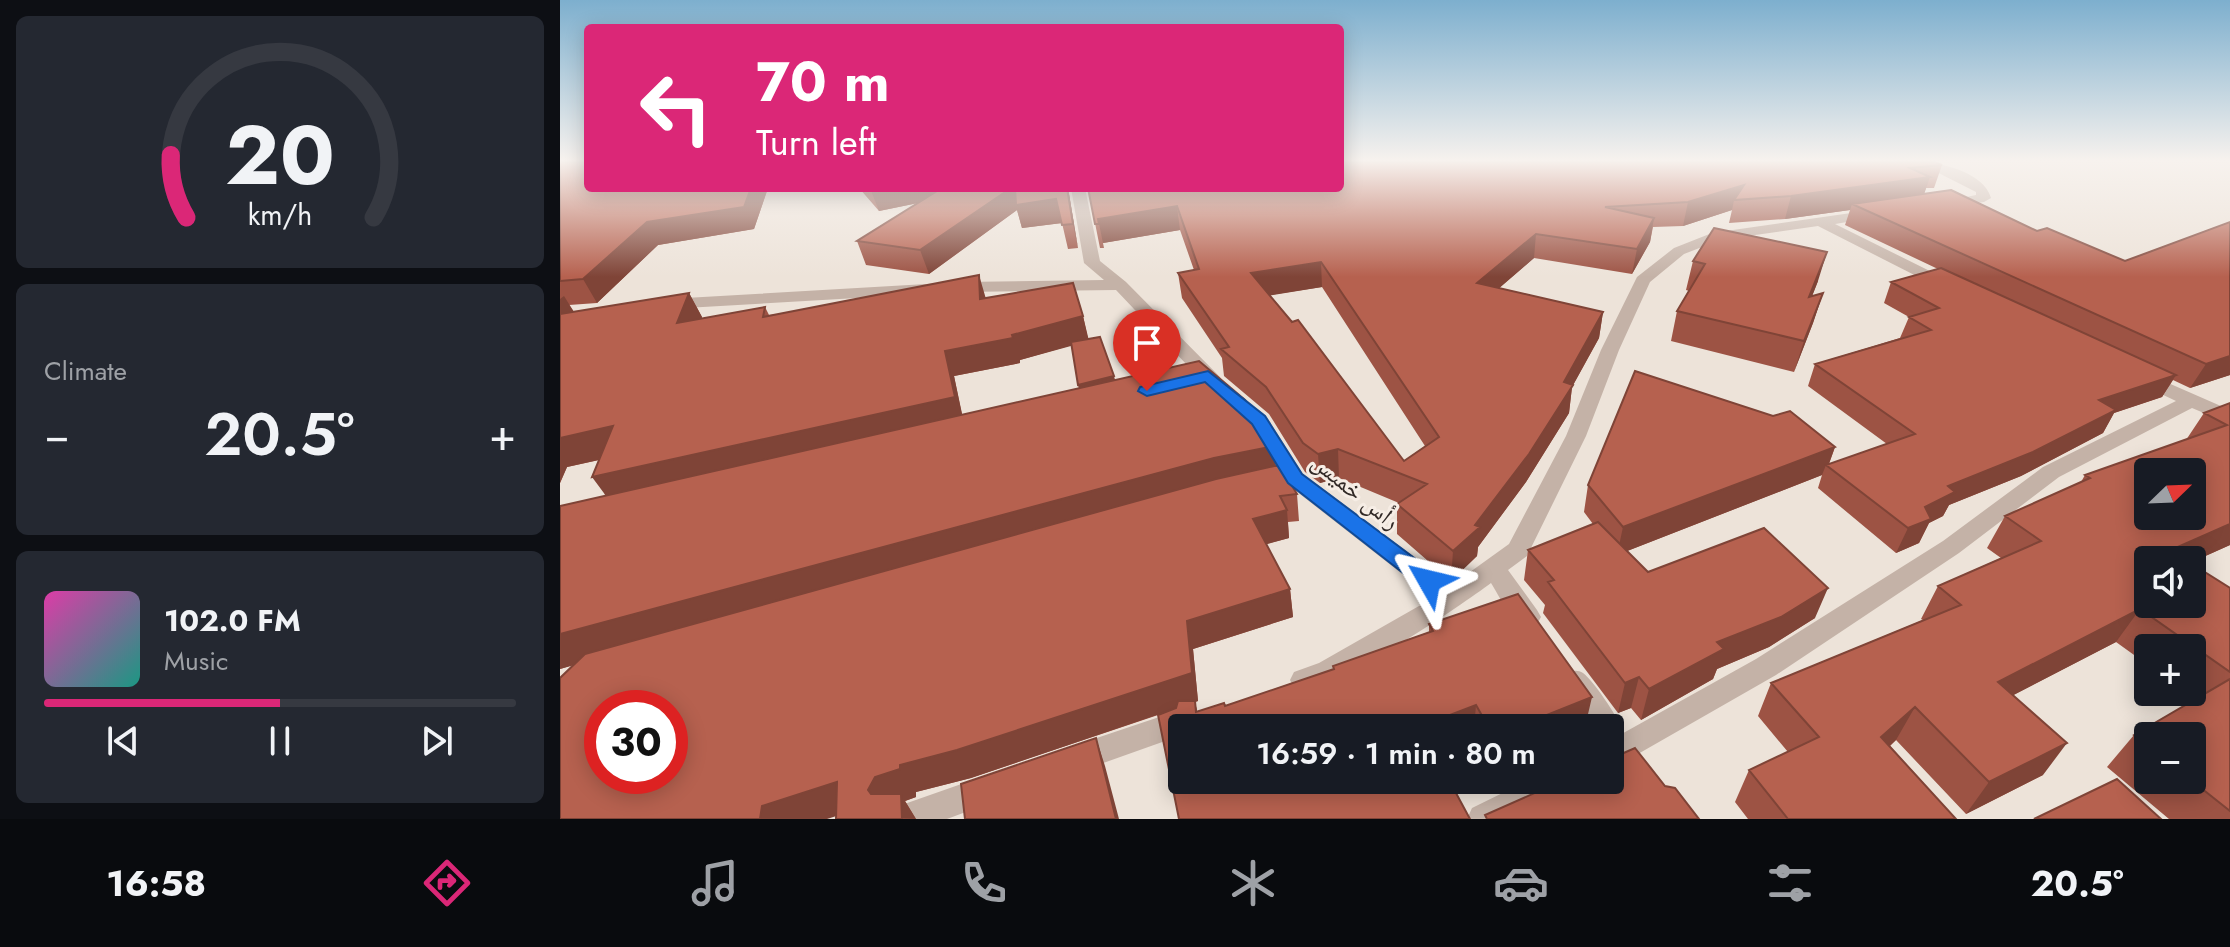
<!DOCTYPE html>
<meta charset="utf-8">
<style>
:root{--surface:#171b24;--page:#242831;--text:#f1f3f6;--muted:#9ea1a6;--line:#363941;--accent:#db2777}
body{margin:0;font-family:Jost,"Noto Naskh Arabic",sans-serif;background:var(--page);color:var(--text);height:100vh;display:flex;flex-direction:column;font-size:30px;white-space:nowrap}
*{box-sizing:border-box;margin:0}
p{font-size:26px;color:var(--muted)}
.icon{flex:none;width:44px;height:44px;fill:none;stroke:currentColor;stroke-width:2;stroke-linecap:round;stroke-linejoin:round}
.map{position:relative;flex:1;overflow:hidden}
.panel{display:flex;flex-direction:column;gap:16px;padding:16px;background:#0d0f14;width:560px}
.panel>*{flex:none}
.banner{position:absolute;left:24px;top:24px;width:760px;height:168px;border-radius:8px;box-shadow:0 4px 20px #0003;background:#db2777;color:#fff;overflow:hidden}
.needle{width:52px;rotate:67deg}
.buttons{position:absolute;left:1574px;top:458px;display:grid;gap:16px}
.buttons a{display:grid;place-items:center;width:72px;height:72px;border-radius:8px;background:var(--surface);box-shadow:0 4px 20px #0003;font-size:40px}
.speed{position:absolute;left:24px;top:690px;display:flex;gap:16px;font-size:40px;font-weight:700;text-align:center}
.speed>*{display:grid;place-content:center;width:104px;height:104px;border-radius:50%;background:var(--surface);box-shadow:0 4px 20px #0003;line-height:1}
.speed .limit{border:12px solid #d22;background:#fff;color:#111}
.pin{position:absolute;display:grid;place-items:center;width:68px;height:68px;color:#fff;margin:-82px -34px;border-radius:50% 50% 50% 0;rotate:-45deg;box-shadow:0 0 8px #0007}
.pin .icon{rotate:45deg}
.me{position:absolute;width:88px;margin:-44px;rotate:307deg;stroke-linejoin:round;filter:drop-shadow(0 0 6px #0008)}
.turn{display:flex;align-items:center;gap:28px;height:168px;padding:0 40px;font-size:36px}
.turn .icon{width:104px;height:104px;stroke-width:2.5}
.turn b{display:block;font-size:56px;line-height:68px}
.big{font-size:60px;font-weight:600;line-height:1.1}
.panel .widget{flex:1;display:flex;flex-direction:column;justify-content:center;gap:12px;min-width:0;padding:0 28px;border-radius:12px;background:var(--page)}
.panel .dial{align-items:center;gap:0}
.dial svg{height:208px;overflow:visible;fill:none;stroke:var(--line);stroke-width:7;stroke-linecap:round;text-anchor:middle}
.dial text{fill:var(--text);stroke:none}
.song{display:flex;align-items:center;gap:24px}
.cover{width:96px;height:96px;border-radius:12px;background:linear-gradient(135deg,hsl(320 70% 55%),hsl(170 70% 35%))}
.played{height:8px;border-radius:4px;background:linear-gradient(90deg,var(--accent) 50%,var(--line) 50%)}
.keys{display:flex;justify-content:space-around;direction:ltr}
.heat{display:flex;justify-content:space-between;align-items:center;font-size:44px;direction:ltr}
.trip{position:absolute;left:608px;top:714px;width:456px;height:80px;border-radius:8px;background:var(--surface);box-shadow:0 4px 20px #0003;font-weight:600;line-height:80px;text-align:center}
.menu{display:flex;height:128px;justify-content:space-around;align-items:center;background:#090b0e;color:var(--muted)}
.menu .icon{width:56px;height:56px}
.menu .selected{color:var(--accent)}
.menu b{font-size:36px;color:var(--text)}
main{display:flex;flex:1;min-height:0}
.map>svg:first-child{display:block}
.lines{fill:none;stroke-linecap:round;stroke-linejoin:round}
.street{fill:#c4b2a7;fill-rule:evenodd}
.wall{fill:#9d5344;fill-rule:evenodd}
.shaded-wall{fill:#7f4437}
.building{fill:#b6614f;stroke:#7f4437;stroke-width:2;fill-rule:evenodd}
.route{fill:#1a73e8;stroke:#114b97;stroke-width:2}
.labels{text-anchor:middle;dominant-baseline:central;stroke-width:6;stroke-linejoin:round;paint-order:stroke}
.street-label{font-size:24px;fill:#312926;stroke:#f6ede5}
</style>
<main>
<section class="panel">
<div class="widget dial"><svg viewBox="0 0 100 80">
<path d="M14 69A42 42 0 1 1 86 69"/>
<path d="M14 69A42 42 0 0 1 8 45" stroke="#db2777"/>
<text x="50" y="56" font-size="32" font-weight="700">20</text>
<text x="50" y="72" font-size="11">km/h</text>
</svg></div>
<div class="widget"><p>Climate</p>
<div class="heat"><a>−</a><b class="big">20.5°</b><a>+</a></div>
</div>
<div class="widget">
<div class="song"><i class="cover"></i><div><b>102.0 FM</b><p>Music</p></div></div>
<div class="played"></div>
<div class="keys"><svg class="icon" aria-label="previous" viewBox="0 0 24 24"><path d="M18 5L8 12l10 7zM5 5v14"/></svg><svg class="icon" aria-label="pause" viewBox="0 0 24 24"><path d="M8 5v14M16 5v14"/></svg><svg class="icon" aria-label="next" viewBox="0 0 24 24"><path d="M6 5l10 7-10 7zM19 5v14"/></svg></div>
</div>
</section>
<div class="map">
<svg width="1670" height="819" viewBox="0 0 1670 819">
<rect width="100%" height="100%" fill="#ede3d9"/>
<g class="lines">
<path class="street" d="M1357,162c23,0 67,10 74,36l-7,4 -42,6v-6l34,-7v-3z
M511,188h14l15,73 26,21 93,94 3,4 -3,4h-14l-89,-94 -155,2 -293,17 -8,-5 8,-5 293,-17 143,-2 -20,-17z
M1312,210l7,4 -2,3 -42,7 115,57v6h-12l-120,-61 -98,14 -36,14 -34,28 -31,68 -33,86 -59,120 -19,14 29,40 4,7 -4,7c-23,8 -35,-24 -46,-41 -31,23 -166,116 -197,105l-4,-8 4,-8 25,-9 114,-65 -146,-114 -36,-60 -25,-23 3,-4h14l23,19 37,58 149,111 57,-41 57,-108 35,-86 36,-73 37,-29 38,-15z
M1583,372l87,38v14l-38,-16 -133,69 -100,76 -183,122 -166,95v-30l4,-2 -4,2v-12h-20l-30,-46 4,-8c7,-3 13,-5 19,-1 11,8 33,42 39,55l-4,8 138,-77 187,-118 100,-74 133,-66 -40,-19 -3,-4 3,-4z
M623,709l10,4 5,9 -3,6h-13v7l-104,37 -11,-4 -4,-10 4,-10z
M427,775l11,5 5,10 -5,10 -51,19h-59l5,-11z
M969,780h47l-4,10 -57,29h-48l5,-11z"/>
</g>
<path class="wall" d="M0,162l28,26h180l-14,41 -96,16 -61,58 -28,2 5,7 115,-19 13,24 -1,2 64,-12 4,8 217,-17 97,18 5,23 27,41 159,66 2,20 14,16 7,12 2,27 -11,1 1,16 -23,6 24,45 3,28 -100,32 5,52 -3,1 2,9 28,-5 108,-37v-3l96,-34v-8l156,103 -3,1h-400l-24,-13 -187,63 -55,14v5l-11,4 11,18h-80v-3l-263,-151 -13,4 45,-174 -6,-35 -32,7 -7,16zM512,345l7,43 -117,27 -8,-39 66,-13v-3z
M1382,165l-8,23h-8l-2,6 113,37 88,30 105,-39v153l-40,13 -17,-8 -11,17 -48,16 -11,20 -82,43 -72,29 -6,11 -14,7 -10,20 -23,10 -78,-65 4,-13 -195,76 21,21 167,46 -46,29 -52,22 -4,10 -72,41 -10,-12 -13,5 -75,-100 2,-8 -21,-25 4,-30 65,-26 -9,-12 4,-27 247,-38 -6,17 58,-20 -79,-58 7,-22 85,-26 9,-21 -25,-14 7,-21 47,-13 -93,-44 5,-15 -65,9 -56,4 3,-13 -49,16 -30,1 -3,15 -18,32 -98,-16 -35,30 104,24 -4,26 -27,49 -3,26 -43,69 -48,65 -1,9 -26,25 -54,-47v-30l2,-1 -60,-25 -19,5 -15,-11 -36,-58 -45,-38 -2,-18 -40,-60 -4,-25 16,-3 -14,-40 -77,13 1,5h-4l-12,-60zM762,287l103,159 -21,15 -134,-166z
M299,188h209l10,60 -10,1 -6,-26 -40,5 -5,-18 -88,64 -63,-9 -9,-24 61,-38 -39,8z
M1133,261l125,20 -6,15 11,-3 -10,30 -19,49 -123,-31 6,-30 12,-20 -3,-1z
M1670,403v142l-38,17 -44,-2 82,28v231h-61l-62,-52 27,-32 61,-35 -11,-8h8v-44h-44v17l-32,-23 -103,53 30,80 -77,39 -70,-74 -6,6 66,73h-208l-13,-17 14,-32 39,-18 -30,-36 13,-33 152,-63 -2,-1 17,-33 63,-28 -14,-10 18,-32 76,-34 4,-7 101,-35 18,-27zM1588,736l44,44h-44z"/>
<path class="shaded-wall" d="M1370,177l-8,23 -70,4 -2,6 -65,9 6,-23z
M1184,185l-10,15 -2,10 -49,16 5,-24z
M191,188h17l-14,41 -96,16 -61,58 -14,-24 64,-57z
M310,188h111v2l-102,21z
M451,188h4l41,11 6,24 -40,5 -5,-18 -88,64 -9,-24z
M507,188h1l10,60 -5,-24z
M617,206l3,24 -77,13 -5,-24z
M1094,218l-4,24 -18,32 5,-25z
M976,234l-2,24 -59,51 2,-26z
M1267,252l-9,29 -18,46 9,-30z
M761,262l1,25 -68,11 -3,-25z
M419,275l7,24h-6z
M129,293l13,24 -11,31 -14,-25z
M1263,293l-10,30 -19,49 10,-31z
M4,296l15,24 -19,17v-38z
M1043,312l-4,26 -27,49 -3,26 -43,69 -48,65 -1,9 -26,25 2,-30 22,-26 89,-143z
M523,316l6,25 -69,19v3l-66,13 10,47 -352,81 -20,-27 353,-126 67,-16z
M1670,356v19l-40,13 16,-24z
M1616,375l-14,22 -48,16 -11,20 -82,43 -72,29 -6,11 -14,7 -10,20 -23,10 12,-25 17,-21 23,-21 151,-86z
M554,376l3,12 -36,8 -3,-11z
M53,426l17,27 -63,14 -7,16v-45z
M714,446l2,27 -58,12 -658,184v-35l654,-176z
M1275,447l-7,19 -2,-1 -4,10 -205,80 6,-28z
M778,449l1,29 -19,5 -2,-29z
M728,463l2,27 -10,-24z
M727,510l2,28 -33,9 -3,-28z
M1670,524v21l-38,17v-2h-28l7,-10z
M1268,588l-13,30 -46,29 -52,22 -4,10 -72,41 8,-31 68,-47z
M730,589l3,28 -100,32 5,52 -3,1 6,26 -5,-16 -1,-10 -224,76 -55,14v5l-11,4 11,18 -31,-1 -17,-28 7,-13 312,-156z
M1580,609l-24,33 -139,72 21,-32z
M1079,677l-8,31 -13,5 7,-30z
M1032,697l-7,30 -3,1h-68z
M916,705l-2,23h-53v-2z
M1355,707l-19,33 -32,29 17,-32z
M536,738l9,28 14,53h-3z
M1507,743l-24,32 -77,39 23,-32z
M277,782l18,28 -28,9h-67l2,-13z"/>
<path class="building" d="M0,162h28v26h163l-7,19 -97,15 -64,57 -23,2z
M780,162h595l7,3 -32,3 20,9 -139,19 -57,4 10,-15 -56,17 -83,5 49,11 -17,31 -101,-15 -59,49 126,29 -39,70 9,3 -44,69 -54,71 5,2 -27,24 -56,-47 30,-20 -89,-35 -20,5 -15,-11 -37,-56 -45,-38 8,-2 -51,-74 21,-4 -22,-63 -79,13 1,5h-4l-7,-36h252zM761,262l118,175 -35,24 -106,-141 -6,2 -41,-49z
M382,188h69l-91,62 -63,-9z
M455,188h52l6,36 -11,1 -6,-26 -40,6z
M1391,190l86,41 10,-3 78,33 105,-39v134l-24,8 -354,-160z
M1154,228l113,24 -18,45 14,-4 -19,48 -127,-30 28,-47 -12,-3z
M1381,268l235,107 -77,25 17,10 -83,42 -85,34 7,6 -30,15 6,12 -23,9 -82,-63 89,-31 -100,-70 116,-34 -22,-13 30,-9 -48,-26z
M419,275l1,24 93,-16 10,33 -71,19 1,3 -68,13 10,46 -363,80 21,-51 -53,12v-124l129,-21 -12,30 88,-16 -2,10z
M540,337l14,39 -36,9 -7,-43z
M639,361l46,39 29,46 -60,12 -654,176v-128z
M1075,371l138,45 17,-5 45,36 -212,80 -35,-42z
M1670,403v121l-59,26 15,10h-38v44h44v-40l38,24v84l-90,-63 -142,73 69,61 -78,39 -74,-75 -34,30 75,82h-168l-39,-49 70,-33 -48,-54 190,-78 -23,-19 103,-45 -36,-25 85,-38 -5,-3 142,-50 -23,-12zM1588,472h44v44h-44z
M728,463l-8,3 17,28 -17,2 7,14 -34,9 37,70 -103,32 5,52 -235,77 -57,15v4l-25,8 -7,13 3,4h30l1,25h-66l1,-37 -75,24 -2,13h-200v-141l25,-24 631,-175zM42,708h68v68h-68z
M1038,522l50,50 116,-44 64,60 -47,29 -64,25 7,7 -75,40 -10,-12 -14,6 -77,-101 6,-2 -26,-30z
M958,594l74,103 -78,31h-25l-13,-23 -55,21 1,2h-240v52h267l21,39h-291l-21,-104 18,-7 2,-7h17l1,11 28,-9 1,3 109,-37 -1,-3 100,-35 -4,-7z
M1670,679v132l-39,-31h1v-44h-44v10l-14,-11z
M536,738l20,81h-151l-4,-35z
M1075,748l30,38 10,2 24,31h-212l-2,-4 79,-35h46v-21z
M1557,779l44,40h-127z"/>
<linearGradient id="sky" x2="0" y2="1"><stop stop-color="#7dafce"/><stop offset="0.58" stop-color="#f7f2ee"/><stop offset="1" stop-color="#f7f2ee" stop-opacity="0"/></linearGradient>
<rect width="1670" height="277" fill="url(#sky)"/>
<path class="route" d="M648,371l57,45 37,58 135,101 4,6 -4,6h-16l-133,-104 -36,-59 -47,-42 -58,14 -9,-5 2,-4z"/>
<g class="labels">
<g class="street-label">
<text transform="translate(796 491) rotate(39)">رأس خميس</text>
</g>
</g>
</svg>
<div class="buttons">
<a><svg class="needle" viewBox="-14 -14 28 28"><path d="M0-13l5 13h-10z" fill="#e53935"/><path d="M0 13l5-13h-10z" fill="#9ea1a6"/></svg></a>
<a><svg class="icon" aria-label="sound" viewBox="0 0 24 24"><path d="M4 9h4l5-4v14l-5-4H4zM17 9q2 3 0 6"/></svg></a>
<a>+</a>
<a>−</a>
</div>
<div class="speed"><div class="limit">30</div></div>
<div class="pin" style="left:587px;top:391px;background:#d93025"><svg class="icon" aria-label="arrive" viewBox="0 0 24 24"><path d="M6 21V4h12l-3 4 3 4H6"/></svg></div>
<svg class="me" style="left:869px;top:581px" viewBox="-20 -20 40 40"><path d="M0-17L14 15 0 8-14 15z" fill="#1a73e8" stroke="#fff" stroke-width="4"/></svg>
<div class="trip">16:59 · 1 min · 80 m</div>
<div class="banner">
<div class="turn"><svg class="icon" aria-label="left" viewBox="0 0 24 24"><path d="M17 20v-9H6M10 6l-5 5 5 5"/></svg><div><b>70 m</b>Turn left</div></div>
</div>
</div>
</main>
<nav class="menu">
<b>16:58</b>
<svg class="icon selected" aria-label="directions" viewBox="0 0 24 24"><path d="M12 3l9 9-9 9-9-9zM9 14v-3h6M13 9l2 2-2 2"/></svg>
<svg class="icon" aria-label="music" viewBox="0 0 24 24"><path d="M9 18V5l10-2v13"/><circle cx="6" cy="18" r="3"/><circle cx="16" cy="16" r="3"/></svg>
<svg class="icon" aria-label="phone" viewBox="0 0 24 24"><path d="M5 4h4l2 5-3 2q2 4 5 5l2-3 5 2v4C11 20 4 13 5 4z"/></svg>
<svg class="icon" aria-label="climate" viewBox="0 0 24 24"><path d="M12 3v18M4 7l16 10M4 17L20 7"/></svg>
<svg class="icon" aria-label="car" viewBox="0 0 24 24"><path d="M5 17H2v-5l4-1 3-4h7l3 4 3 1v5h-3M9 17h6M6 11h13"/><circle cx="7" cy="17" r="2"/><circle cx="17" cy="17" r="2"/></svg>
<svg class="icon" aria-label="filters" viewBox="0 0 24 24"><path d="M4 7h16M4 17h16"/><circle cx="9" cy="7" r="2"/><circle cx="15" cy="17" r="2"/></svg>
<b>20.5°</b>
</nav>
